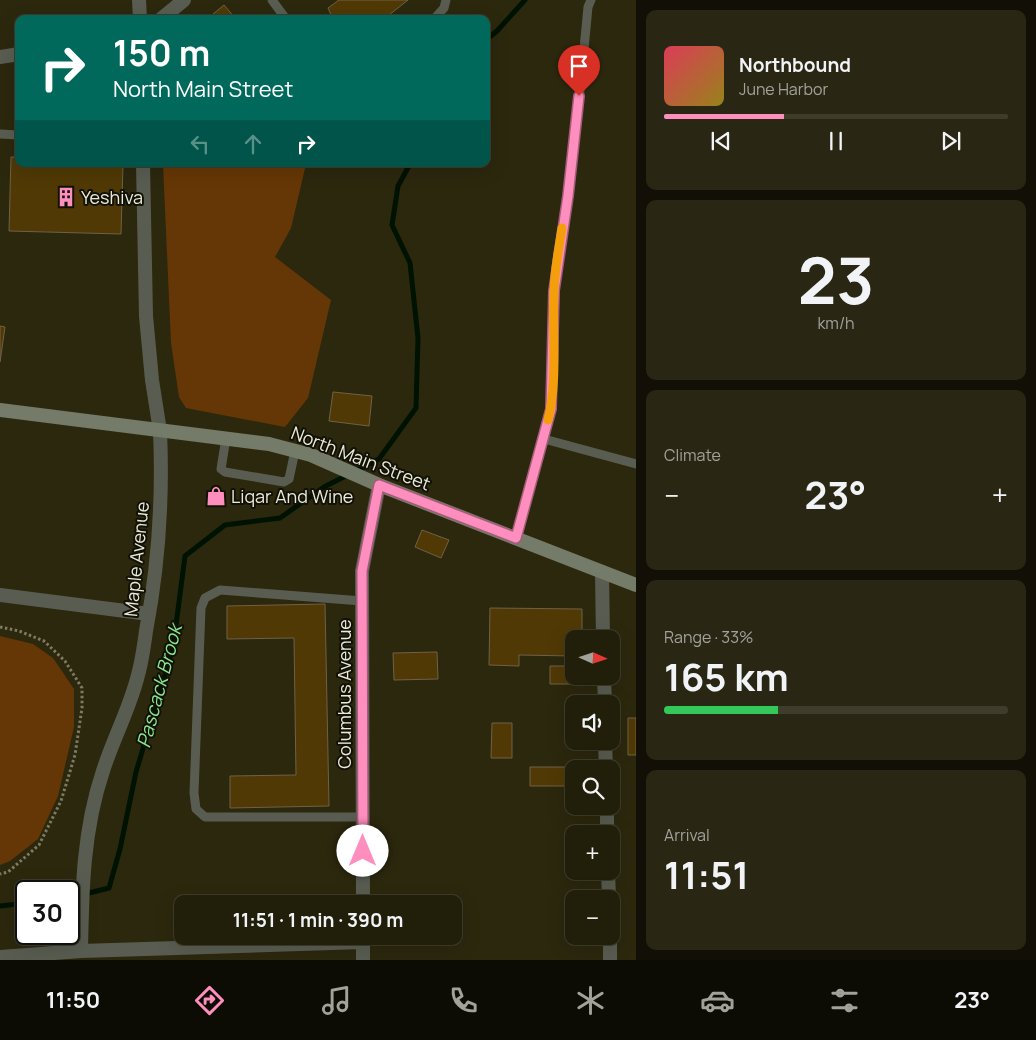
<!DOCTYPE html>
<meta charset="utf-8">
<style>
:root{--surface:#211e0a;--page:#292713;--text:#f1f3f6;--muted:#a2a29c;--line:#3e3c2b;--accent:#fe8ebd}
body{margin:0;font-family:Manrope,sans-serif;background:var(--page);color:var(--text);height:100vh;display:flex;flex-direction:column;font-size:19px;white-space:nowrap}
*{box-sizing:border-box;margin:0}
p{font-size:16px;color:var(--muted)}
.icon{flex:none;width:28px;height:28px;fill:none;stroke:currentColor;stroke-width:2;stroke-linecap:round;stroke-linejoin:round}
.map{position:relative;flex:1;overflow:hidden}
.sheet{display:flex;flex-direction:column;gap:10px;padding:10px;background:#121006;width:400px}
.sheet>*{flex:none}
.hud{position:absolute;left:15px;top:15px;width:475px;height:152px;border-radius:10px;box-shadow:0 5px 20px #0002,0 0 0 1px var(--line);background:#00695c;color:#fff;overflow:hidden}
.needle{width:32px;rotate:93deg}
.controls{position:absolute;left:565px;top:630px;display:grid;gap:10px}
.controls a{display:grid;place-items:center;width:55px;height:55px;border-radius:10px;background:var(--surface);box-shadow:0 5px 20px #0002,0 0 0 1px var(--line);font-size:25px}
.speed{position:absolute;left:15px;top:880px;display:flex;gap:10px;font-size:25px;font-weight:700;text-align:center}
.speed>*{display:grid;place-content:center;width:65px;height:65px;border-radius:50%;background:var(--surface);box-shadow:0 5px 20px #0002,0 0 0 1px var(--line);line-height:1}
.speed .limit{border:2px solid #111;border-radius:8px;background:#fff;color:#111}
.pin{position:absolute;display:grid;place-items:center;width:42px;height:42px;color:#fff;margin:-51px -21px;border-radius:50% 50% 50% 0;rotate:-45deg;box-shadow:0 0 5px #0007}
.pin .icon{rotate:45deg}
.me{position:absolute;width:55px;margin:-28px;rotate:0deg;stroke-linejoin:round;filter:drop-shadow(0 0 4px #0008)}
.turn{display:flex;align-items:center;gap:18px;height:105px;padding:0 15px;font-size:22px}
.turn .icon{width:65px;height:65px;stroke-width:2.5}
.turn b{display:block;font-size:35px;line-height:42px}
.lanes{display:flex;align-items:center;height:48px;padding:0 15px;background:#0003;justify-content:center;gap:25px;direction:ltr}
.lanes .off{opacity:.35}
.big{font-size:38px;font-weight:700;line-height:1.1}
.sheet .tile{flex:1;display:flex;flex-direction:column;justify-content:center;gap:8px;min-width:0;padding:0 18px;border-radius:10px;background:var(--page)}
.sheet .dial{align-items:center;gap:0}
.dial b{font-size:65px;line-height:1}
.song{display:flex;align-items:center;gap:15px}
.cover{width:60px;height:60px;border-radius:8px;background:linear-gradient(135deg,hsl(350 70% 55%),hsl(50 70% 35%))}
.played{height:5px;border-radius:2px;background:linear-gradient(90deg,var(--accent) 35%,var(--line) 35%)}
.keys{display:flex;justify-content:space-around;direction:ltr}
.heat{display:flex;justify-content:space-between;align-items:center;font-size:28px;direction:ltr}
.charge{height:8px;border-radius:4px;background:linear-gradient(90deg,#34c759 33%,var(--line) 0)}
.trip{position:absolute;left:174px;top:895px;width:288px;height:50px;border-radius:10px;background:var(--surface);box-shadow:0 5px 20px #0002,0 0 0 1px var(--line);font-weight:700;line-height:50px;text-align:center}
.tabs{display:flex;height:80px;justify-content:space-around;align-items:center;background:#0d0c04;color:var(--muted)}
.tabs .icon{width:35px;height:35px}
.tabs .on{color:var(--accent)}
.tabs b{font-size:22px;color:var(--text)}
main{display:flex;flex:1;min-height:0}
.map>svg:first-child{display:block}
.green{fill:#663706}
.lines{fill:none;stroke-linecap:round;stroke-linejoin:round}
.stream{stroke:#001202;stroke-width:5}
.building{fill:#503905;stroke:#706147}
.path{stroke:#7e7b65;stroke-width:3;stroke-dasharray:2.5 2.5;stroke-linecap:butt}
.service{stroke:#595d51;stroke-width:9}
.minor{stroke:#595d51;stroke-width:14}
.tertiary{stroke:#595d51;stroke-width:14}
.secondary{stroke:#747b68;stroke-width:14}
.route-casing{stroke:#a55c7b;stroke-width:12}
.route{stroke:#fe8ebd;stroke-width:9}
.slow{stroke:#f59e0b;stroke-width:9}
.labels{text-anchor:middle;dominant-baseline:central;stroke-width:4;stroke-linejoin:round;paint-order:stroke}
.poi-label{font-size:18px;fill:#ebe9d9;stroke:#121106;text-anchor:start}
.street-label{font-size:18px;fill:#ebe9d9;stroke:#121106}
.water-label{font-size:19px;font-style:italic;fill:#89e790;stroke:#121106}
</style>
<main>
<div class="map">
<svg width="636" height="960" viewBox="0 0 636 960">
<rect width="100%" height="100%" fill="#2c280e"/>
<path class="green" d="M163,164h143l-15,64 -16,29 56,43 -23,98 -23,29 -99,-19 -7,-11 -8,-54z
M0,636l33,8 20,14 21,31v38l-16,69 -20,43 -28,22 -10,4z"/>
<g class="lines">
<path class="stream" d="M486,40l11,-9 28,-31
M69,898l40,-10 11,-39 16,-77 37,-124 12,-92 40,-31 55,-7 44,-31 55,-28 37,-51 2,-70 -8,-75 -18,-38 6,-39 12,-22
M0,906l26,-3"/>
</g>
<path class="building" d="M339,0h69l-24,19h-54l2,-2 -4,-9z
M224,5l12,14h-29z
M11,157h8v7h104l-2,70 -112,-3z
M0,326l5,1 -5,35z
M333,392l39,4 -3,30 -40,-5z
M422,530l27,10 -8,18 -26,-11z
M325,604l4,202 -99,2v-32l66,-1 -2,-137 -67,1v-33z
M490,608l92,1v30h-8v17l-55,-1v11l-30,-1z
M437,652l1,27 -44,1 -1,-27z
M550,666h24v10h4v8h-28z
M628,718h8v37h-8z
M492,723h20v35h-21z
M530,767h36v19h-36z"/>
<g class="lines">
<path class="path" d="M0,627l19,4 25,10 21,20 17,27v20l-7,47 -14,46 -22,44 -31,27 -8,2"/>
<path class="service" d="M272,0l14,19
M434,19l10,-11 2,-8
M0,134l19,1
M226,438l-5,31 4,3 59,10 5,-3 6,-28
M544,439l92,25
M516,538l35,-129 3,-118 22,-159 12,-125 3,-7
M362,601l-142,-11 -15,8 -4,10 -7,185 2,16 9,8h158"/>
<path class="minor" d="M161,19l23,-19
M0,57l19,-3
M602,572l1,67
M0,595l149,19
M604,676l1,28
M605,741l1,28
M607,806v28
M608,871l1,28
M363,904l-1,-333 17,-86
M363,936v24
M610,936v24
M81,951c1,-61 2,-121 22,-180 10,-32 27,-63 35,-96 4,-14 6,-29 8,-44 13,-68 17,-131 14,-200
M0,957l81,-6 282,-9"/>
<path class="tertiary" d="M139,0l1,19
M143,164l3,152 6,64 8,51"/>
<path class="secondary" d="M0,410l269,34 42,11 68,30 257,100"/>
</g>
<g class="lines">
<defs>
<path id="route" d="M363,851l-1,-280 17,-86 137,53 35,-129 3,-118 14,-95 11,-100"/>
</defs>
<use href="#route" class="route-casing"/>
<use href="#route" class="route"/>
<path class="slow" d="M548,420c10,-40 4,-86 6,-127 0,-22 5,-44 8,-65"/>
</g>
<defs>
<symbol id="building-bare" viewBox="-9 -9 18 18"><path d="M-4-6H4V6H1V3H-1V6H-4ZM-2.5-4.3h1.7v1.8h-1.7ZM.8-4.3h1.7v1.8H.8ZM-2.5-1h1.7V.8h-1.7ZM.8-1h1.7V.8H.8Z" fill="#fe8ebd" stroke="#121106" stroke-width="2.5" paint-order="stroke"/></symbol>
<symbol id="shop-bare" viewBox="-9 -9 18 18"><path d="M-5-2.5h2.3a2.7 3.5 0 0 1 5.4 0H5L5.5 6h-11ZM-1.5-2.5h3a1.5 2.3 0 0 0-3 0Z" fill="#fe8ebd" stroke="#121106" stroke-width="2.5" paint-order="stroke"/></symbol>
</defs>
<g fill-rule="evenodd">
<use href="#building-bare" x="52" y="183" width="28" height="28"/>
<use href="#shop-bare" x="202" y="482" width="28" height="28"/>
</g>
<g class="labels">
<g class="poi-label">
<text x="81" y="197">Yeshiva</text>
<text x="231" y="496">Liqar And Wine</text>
</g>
<g class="street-label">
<text transform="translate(361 458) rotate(21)">North Main Street</text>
<text transform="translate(136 559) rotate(-84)">Maple Avenue</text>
<text transform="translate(344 694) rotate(-90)">Columbus Avenue</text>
</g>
<g class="water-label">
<text transform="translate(159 686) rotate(-75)">Pascack Brook</text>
</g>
</g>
</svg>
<div class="controls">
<a><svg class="needle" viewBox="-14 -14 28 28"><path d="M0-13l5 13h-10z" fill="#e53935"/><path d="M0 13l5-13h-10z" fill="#a2a29c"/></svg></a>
<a><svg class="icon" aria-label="sound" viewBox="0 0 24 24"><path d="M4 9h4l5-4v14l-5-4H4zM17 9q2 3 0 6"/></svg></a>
<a><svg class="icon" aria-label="search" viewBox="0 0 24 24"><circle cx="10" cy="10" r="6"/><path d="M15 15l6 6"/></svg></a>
<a>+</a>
<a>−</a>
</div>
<div class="speed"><div class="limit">30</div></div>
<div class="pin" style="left:579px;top:96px;background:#d93025"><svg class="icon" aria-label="arrive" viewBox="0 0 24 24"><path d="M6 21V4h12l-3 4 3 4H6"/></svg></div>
<svg class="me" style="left:363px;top:851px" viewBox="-20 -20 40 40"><circle r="19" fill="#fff"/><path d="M0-13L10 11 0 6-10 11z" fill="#fe8ebd"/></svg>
<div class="trip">11:51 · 1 min · 390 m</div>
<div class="hud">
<div class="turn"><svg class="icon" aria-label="right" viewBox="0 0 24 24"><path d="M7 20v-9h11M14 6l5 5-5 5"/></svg><div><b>150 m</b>North Main Street</div></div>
<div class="lanes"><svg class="icon off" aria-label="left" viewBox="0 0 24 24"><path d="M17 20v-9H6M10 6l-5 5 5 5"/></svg><svg class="icon off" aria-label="ahead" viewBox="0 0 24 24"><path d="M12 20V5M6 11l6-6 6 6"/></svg><svg class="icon" aria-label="right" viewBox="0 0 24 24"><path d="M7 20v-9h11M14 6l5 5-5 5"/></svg></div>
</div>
</div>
<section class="sheet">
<div class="tile">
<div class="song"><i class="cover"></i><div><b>Northbound</b><p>June Harbor</p></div></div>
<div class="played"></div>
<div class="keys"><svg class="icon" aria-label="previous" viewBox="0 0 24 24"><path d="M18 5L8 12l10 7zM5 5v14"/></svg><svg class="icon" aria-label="pause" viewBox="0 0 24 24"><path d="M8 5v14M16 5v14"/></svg><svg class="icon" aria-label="next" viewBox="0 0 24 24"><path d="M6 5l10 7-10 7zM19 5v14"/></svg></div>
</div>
<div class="tile dial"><b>23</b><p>km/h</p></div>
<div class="tile"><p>Climate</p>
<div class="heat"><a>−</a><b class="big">23°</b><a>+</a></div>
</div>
<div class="tile"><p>Range · 33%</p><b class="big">165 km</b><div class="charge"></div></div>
<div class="tile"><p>Arrival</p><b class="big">11:51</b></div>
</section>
</main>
<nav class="tabs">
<b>11:50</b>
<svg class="icon on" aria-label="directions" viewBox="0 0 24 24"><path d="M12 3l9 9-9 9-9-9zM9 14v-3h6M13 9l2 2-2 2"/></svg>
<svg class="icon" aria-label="music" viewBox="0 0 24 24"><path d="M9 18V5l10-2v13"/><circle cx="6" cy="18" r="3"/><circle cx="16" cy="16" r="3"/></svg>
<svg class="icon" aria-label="phone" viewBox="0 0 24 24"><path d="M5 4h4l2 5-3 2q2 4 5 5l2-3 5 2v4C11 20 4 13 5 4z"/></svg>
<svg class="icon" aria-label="climate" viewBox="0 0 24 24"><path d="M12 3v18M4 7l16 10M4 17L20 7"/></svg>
<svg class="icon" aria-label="car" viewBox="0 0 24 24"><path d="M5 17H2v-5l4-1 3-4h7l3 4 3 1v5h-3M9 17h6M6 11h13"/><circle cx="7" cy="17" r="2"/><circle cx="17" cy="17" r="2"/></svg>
<svg class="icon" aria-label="filters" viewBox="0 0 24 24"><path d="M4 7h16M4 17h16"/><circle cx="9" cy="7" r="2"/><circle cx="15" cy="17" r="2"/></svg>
<b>23°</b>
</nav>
